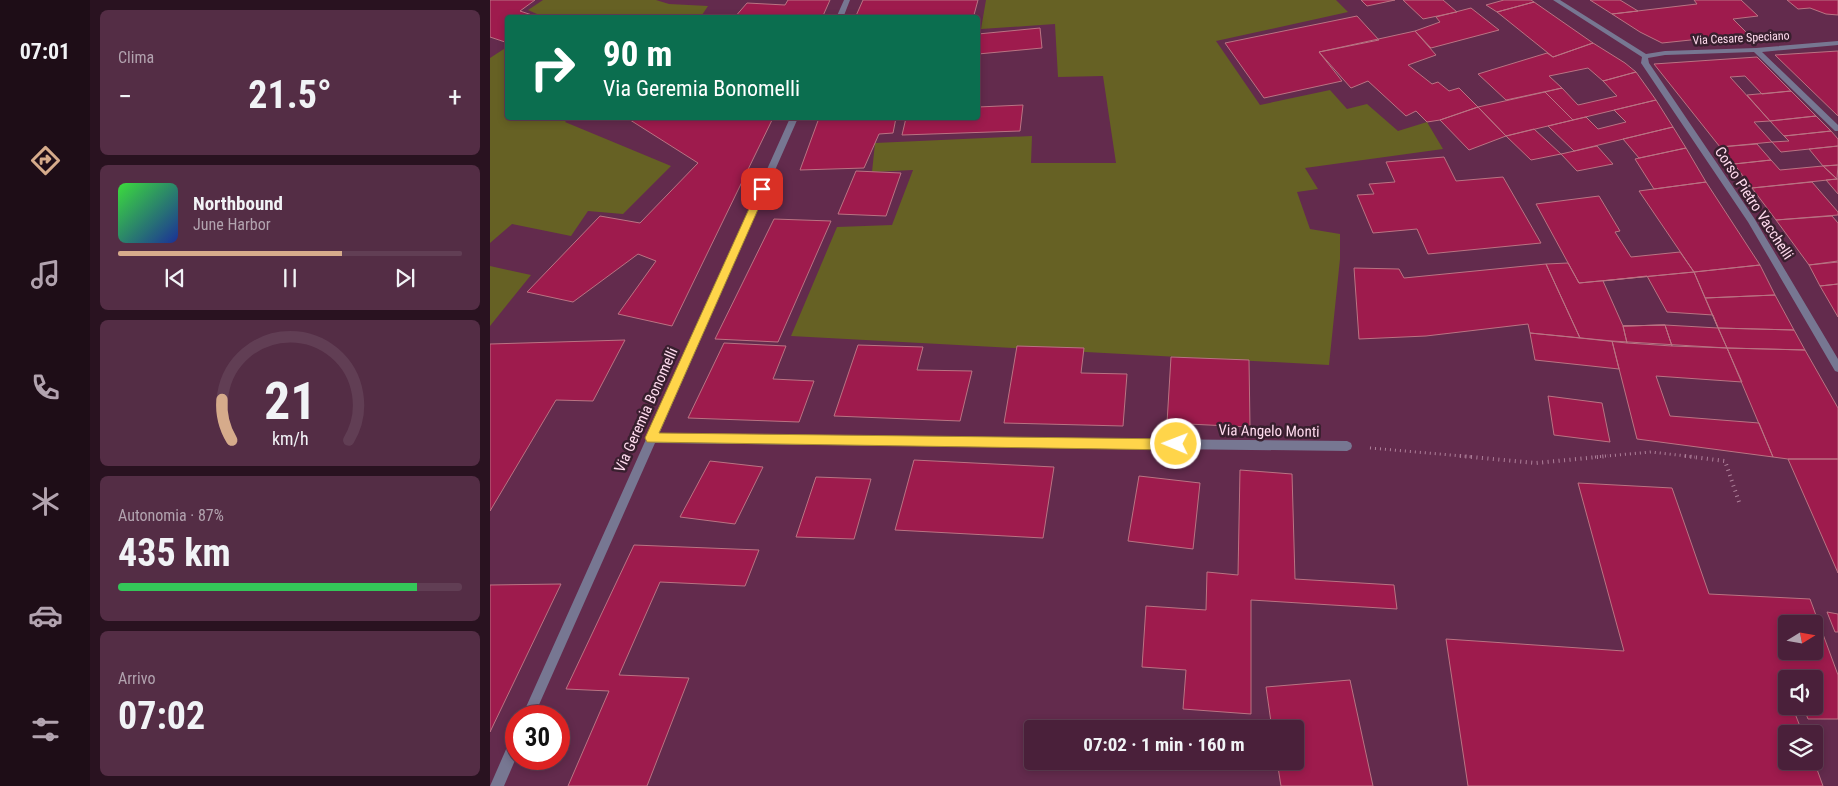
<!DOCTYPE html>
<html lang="it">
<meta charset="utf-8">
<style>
:root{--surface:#4a203a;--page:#542d45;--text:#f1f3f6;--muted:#b2a3af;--line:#613e54;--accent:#d6ab8b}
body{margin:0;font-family:"Roboto Condensed",sans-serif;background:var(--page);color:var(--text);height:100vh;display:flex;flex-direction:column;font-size:19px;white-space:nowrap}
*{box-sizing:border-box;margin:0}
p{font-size:16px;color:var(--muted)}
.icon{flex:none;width:28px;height:28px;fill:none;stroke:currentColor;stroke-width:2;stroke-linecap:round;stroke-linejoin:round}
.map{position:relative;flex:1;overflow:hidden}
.sheet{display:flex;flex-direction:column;gap:10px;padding:10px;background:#291220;width:400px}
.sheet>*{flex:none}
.top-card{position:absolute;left:15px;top:15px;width:475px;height:105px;border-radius:5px;box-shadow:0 2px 8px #0003,0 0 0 1px var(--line);background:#0b6e4f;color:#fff;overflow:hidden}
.needle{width:32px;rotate:79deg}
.controls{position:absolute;left:1288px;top:615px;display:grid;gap:10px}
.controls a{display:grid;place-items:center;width:45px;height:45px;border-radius:5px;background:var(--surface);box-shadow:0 2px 8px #0003,0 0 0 1px var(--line);font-size:25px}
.speed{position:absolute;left:15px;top:705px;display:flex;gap:10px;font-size:25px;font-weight:700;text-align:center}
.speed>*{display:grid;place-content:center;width:65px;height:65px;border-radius:50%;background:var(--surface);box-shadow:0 2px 8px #0003,0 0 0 1px var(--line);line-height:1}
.speed .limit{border:8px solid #d22;background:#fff;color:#111}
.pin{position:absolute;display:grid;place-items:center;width:42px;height:42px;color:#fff;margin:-21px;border-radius:10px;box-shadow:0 2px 8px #0006}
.me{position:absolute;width:55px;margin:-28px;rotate:271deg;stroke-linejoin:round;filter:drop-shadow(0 0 4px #0008)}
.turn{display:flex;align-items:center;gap:18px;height:105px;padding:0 15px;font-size:22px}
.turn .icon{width:65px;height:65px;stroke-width:2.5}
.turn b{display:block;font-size:35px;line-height:42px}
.big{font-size:38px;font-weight:700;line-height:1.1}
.sheet .widget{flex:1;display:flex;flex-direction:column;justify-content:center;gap:8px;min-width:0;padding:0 18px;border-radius:8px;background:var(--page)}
.sheet .dial{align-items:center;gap:0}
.dial svg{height:130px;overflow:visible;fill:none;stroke:var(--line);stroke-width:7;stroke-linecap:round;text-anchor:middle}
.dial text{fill:var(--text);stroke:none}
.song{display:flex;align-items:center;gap:15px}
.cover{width:60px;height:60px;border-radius:8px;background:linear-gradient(135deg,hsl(120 70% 55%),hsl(230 70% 35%))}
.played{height:5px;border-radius:2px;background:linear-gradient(90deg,var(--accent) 65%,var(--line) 65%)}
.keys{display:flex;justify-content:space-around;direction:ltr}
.heat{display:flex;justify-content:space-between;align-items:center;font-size:28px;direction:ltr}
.charge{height:8px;border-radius:4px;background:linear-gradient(90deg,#34c759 87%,var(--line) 0)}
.trip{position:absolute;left:534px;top:720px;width:280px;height:50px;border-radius:5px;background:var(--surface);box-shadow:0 2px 8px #0003,0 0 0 1px var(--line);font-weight:700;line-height:50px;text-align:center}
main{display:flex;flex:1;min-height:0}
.tab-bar{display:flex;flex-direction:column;width:90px;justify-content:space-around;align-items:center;background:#1e0d17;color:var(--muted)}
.tab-bar .icon{width:35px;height:35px}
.tab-bar .active{color:var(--accent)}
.tab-bar b{font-size:22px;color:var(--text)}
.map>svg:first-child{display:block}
.green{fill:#666124}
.building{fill:#9e1b4d;stroke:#ba7383;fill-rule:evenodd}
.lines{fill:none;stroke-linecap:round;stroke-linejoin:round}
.path-far1{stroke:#ae809a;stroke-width:3;stroke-dasharray:1 4;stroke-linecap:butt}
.path{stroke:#ae809a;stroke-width:4;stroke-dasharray:1 4.5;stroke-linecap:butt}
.street{fill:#777792;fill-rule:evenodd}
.route{fill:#ffd54a;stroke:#a68a30}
.labels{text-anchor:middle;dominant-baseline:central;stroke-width:5;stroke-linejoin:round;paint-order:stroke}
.far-street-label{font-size:12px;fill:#ffdbee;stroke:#381f2e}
.street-label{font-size:15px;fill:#ffdbee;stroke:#381f2e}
</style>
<main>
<nav class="tab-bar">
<b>07:01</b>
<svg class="icon active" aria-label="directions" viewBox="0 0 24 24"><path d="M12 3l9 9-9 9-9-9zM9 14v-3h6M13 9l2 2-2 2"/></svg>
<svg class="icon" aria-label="music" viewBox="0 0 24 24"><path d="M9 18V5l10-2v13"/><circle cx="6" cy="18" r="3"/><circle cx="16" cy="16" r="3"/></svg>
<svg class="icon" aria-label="phone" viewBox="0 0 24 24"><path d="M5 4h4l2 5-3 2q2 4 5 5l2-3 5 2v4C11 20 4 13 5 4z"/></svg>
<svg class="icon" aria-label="climate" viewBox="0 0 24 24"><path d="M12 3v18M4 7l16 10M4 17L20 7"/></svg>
<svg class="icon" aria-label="car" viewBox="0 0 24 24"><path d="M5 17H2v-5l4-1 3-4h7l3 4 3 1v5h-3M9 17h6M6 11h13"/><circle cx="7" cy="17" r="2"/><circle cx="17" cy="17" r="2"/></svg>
<svg class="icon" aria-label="filters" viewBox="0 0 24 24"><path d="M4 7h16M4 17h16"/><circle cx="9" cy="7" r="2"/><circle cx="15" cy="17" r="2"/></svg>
</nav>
<section class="sheet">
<div class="widget"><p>Clima</p>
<div class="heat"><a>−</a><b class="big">21.5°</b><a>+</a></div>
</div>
<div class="widget">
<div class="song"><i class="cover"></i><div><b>Northbound</b><p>June Harbor</p></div></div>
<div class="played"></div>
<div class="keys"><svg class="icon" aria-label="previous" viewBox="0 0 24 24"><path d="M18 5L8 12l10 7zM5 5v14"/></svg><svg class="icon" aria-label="pause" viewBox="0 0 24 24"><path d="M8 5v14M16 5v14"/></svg><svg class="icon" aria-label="next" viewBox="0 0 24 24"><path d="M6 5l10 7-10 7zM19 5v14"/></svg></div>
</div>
<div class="widget dial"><svg viewBox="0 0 100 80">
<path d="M14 69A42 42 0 1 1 86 69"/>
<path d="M14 69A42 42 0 0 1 8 44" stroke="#d6ab8b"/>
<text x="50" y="56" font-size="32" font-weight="700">21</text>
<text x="50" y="72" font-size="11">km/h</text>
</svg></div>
<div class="widget"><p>Autonomia · 87%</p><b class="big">435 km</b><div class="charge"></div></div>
<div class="widget"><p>Arrivo</p><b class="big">07:02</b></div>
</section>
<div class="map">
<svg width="1348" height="786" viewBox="0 0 1348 786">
<rect width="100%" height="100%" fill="#632b4d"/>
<path class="green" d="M53,0h113l13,4 39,2 -8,12h-154l-18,-8z
M496,0h350l12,12 -132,29 44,64 70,-15 17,19 20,-5 31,27 29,-9 16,27 -138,19 13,21 -21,3 13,37 30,5v25l-11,106 -538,-29 46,-109 55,-2 21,-55 -41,2 3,-29 157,-7 -1,27h85l-13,-87 -45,1 -3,-53 -74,5z
M17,47l1,71h61l-4,4 106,44 -48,48 -35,-3 -17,25 -59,-12 -22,19v-185z
M0,266l41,9 -41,51z"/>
<path class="building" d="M0,0h45l-15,11 21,7h-33v22l-3,2 -15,-5z
M298,0h42l-8,18h-88l13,-15 38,2z
M373,0h115l-4,15 -119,3z
M871,0h34l-28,6z
M913,0h40l14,12 -34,7z
M1014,0h27l3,2 -37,10 -11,-7z
M1100,0h30l18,11 -26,3z
M1204,0h47l17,16 -25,3 15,15 -86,9 -22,-11 -28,-18 85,-10z
M1297,0h51v15l-12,-1 -16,-6 -12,1z
M1044,2l59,41 -40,14 -56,-45z
M981,8l28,22 -68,18 -16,-17 25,-9 -4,-5z
M867,16l22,24 -60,12 23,29 -78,17 -39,-55z
M550,28l2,20 -64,6v-20z
M925,31l21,24 -28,10 24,19 6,-2 11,9 10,-3 19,19 -38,13 -13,2 -11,-11 -10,5 -38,-35 -17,7 -32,-36z
M1103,43l32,20 11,9 -33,9 -15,-13 -39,8 13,12 -56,12 -28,-26 69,-21 6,4z
M1348,51v65l-63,-61z
M1267,57l34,34 -29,3 -17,-18 -15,1 40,44 -16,1 18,20 -52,5 -66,-83z
M1146,72l20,28 -42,10 12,12 -28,7 -12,-12 -13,3 -28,-28 17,-4 16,17 39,-9 -14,-15z
M1301,91l25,25 -46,5 -23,-26z
M1055,92l28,28 -67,16 -28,-29z
M1166,100l17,27 -99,24 -26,-25z
M533,105l-3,26 -118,4 4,-17h72v-11z
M988,107l28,29 -37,14 -29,-30z
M1326,116l15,15 -47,5 -14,-15z
M137,118h94l7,2 2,-2h43l-101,208 -54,-12 38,-53 -18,-7 -65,48 -46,-10 73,-76 40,7 58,-60z
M329,118h77l-3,15 -14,1 -15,34 -64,2z
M1183,127l13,21 -47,10 -16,-19z
M1044,129l27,25 -30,6 -25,-24z
M1341,131l7,8v7l-57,6 -9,-10 17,-1 -5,-5z
M1267,144l14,16 -37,4 -14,-17z
M1107,146l16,18 -36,7 -16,-17z
M1348,146v19l-15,1 -14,-17z
M1196,148l20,34 -52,7 -19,-30z
M954,157l12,24 47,-4 38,66 -113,11 -11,-25 -44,4 -16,-38 17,-1 -5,-10 26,-2 -9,-20z
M1281,160l9,10 43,-4 14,13 -85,9 -18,-24z
M1348,165l-1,14 -14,-13z
M366,171l45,2 -15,43 -48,-2z
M1347,179h1v15l-12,-14z
M1216,182l54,83 -66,7 -55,-81z
M1322,182l26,30v3l-62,5 -24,-32z
M1109,196l21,35 -5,1 16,25 49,-5 14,20 -115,11 -43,-79z
M1342,216l6,7v38l-29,4 -33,-45z
M284,219l57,2 -53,121 -63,-3z
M1348,262v22l-18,2 -11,-21z
M1078,263l11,20 115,-11 33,76 -55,-2 -7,-21 -42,1 4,17 -47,-5 -34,-74z
M1056,264l34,74 -50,-5 -2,-9 -102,12 -67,3 -5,-71 45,1 5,9z
M1270,265l15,30 -70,3 -11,-26z
M1157,276l20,36 46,3 5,13 -53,-3 -42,1 -20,-45z
M1348,284v33l-18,-31z
M1285,295l19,35 -76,-2 -13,-30z
M1175,325l7,21 -45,-3 -4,-17z
M1228,328l76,2 11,20 -78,-2z
M1040,333l82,8 7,28 -84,-9z
M135,340l-32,61 -37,-1 -66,111v-167z
M1122,341l115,7 15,34 -86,-6 14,40 89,7 14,34 -136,-18z
M234,343l62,3 -13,33 41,2 -15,41 -111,-4z
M368,345l65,2 -6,23 55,1 -12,50 -126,-5z
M527,346l67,2 -3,25 46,1 -4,52 -119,-3z
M1237,348l78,2 33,58v51h-50l-15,-2z
M681,357l78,3 1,67 -83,-4z
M1058,396l54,7 8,39 -56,-7z
M1298,459h50v114l-28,-64z
M424,460l140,7 -11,71 -148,-8z
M220,461l53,6 -28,57 -55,-7z
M750,470l52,4 3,105 99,6 3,24 -146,-9v114l-68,-5 3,-39 -44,-3 4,-61 60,4 1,-38 31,3z
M649,476l61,7 -7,66 -65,-8z
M326,477l55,2 -17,60 -58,-2z
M1088,483l94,5 37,106 101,5 28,76v44h-30l-5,-13h11v-27h-32l4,11v16h6l11,28h-17v27h28l9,25h-355l-22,-147 178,12zM1296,624h28v27h-28z
M144,545l125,5 -14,36 -85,-4 -41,93 70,3 -42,108h-79l41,-95 -43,-2z
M71,584l-71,148v-147z
M1337,612l11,2v18h-3z
M860,680l23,106h-92l-4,-25h18v-32h-23l-6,-42z"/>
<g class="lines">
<path class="path-far1" d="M880,448l104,9
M1105,457l56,-5 44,5"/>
<path class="path" d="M970,456l76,7 72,-7
M1195,456l40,5 14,41"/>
<path class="street" d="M354,0h6l-7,18h-7z
M1063,0h7l86,54 19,-3 91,-3 82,-7v4l-76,7 76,73v6h-3l-81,-79 -89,3 -17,3 1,5 105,155 84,141v13l-3,-1 -87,-149 -107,-159 1,-6z
M300,118h8l-139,316 688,7 4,2 1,3 -1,3 -4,2 -692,-8 -121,273h-12z
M26,736v22l-12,28h-14l21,-48z"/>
</g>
<path class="route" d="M272,186l5,3 -108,244 517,6 4,2 2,3 -2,4 -4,2 -529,-8 -2,-4 113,-249z"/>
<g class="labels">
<g class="far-street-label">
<text transform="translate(1251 38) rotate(-3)">Via Cesare Speciano</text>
</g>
<g class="street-label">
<text transform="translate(1264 203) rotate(57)">Corso Pietro Vacchelli</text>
<text transform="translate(156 410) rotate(-66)">Via Geremia Bonomelli</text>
<text transform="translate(779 431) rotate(1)">Via Angelo Monti</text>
</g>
</g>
</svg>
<div class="controls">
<a><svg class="needle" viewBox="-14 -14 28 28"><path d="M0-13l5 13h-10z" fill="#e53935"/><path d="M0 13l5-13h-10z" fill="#b2a3af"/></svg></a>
<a><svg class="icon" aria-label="sound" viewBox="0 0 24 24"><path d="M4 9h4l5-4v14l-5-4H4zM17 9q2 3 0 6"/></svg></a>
<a><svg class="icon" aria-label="layers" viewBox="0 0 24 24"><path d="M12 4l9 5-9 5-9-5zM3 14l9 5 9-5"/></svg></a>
</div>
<div class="speed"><div class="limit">30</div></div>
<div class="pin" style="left:272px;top:189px;background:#d93025"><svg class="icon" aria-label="arrive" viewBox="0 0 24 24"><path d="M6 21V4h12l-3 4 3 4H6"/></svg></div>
<svg class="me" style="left:686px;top:444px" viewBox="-20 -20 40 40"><circle r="17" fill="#ffd54a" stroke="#fff" stroke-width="3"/><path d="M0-11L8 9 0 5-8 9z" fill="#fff"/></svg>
<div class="trip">07:02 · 1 min · 160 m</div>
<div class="top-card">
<div class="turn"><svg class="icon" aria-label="right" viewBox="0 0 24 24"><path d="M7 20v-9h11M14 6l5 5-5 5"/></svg><div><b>90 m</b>Via Geremia Bonomelli</div></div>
</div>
</div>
</main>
